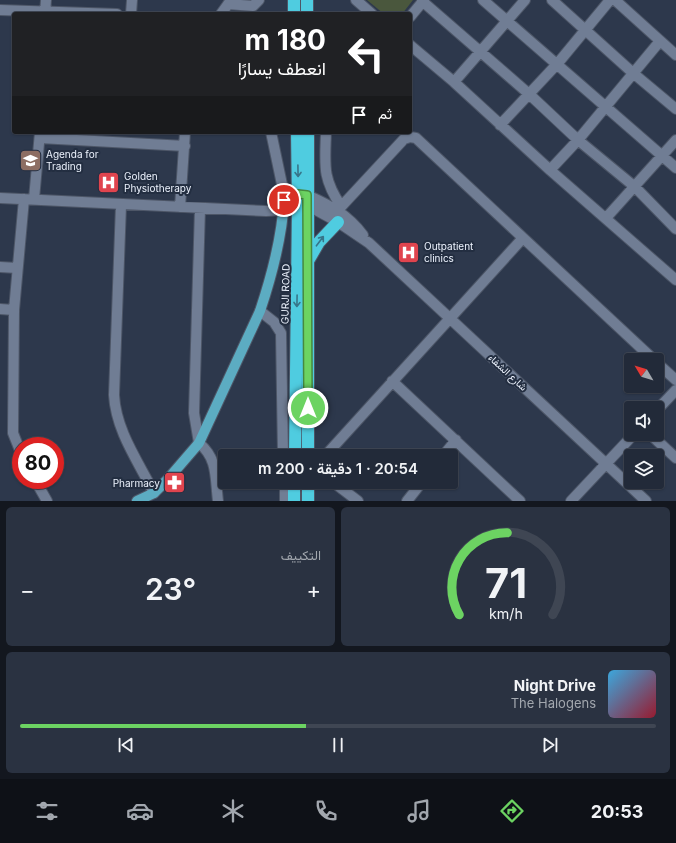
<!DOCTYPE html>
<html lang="ar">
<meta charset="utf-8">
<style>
:root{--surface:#222a39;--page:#2a3241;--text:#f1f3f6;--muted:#a2a7ae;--line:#3f4653;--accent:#6cd362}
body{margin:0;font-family:Inter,Vazirmatn,sans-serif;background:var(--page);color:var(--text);direction:rtl;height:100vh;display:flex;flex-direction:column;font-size:15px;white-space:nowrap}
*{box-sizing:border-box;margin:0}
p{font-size:13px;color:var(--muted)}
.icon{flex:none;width:22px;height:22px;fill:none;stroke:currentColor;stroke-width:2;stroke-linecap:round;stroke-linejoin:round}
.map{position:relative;height:501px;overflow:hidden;direction:ltr}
.side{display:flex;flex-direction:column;gap:6px;padding:6px;background:#13171f;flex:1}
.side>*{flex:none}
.banner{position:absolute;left:12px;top:12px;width:400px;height:122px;border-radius:4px;box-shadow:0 1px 3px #0004,0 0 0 1px var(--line);direction:rtl;background:#202124;color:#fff;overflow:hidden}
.needle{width:26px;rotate:308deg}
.buttons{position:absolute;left:624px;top:353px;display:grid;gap:8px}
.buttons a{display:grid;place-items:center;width:40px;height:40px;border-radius:4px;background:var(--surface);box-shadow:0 1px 3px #0004,0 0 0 1px var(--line);font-size:20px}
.speed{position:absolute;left:12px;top:437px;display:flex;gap:8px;font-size:20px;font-weight:700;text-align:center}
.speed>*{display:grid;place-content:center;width:52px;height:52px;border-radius:50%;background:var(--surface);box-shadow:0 1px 3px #0004,0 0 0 1px var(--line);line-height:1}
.speed .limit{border:6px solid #d22;background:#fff;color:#111}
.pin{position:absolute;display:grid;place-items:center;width:34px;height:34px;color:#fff;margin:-17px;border:2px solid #fff;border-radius:50%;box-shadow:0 1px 4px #0007}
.me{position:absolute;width:44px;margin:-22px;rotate:0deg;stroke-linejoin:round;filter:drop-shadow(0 0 3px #0008)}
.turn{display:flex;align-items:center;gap:14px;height:84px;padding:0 20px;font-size:18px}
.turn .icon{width:52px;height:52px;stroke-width:2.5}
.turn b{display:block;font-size:28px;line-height:34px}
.then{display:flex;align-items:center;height:38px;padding:0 20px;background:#0003;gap:8px;font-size:15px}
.big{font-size:30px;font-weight:600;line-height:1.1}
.side .card{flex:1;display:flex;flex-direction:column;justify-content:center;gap:6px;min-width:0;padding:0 14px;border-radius:6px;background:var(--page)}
.side .dial{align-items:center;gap:0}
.dial svg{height:104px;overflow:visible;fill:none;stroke:var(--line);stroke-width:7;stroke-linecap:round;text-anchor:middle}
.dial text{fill:var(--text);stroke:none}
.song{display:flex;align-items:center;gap:12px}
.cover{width:48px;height:48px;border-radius:6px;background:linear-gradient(135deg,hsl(200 70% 55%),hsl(350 70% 35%))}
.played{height:4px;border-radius:2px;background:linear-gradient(90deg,var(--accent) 45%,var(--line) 45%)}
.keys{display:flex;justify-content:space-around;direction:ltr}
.heat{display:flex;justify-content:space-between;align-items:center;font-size:22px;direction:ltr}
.side .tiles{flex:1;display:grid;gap:6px;grid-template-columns:1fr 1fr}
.card:last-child{grid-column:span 2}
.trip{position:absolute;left:218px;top:449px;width:240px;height:40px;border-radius:4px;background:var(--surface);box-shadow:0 1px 3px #0004,0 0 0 1px var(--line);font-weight:600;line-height:40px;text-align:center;direction:rtl}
.tabs{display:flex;height:64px;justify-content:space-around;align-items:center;background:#0e1117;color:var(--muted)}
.tabs .icon{width:28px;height:28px}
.tabs .selected{color:var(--accent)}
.tabs b{font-size:18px;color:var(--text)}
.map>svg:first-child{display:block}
.green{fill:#4a573d}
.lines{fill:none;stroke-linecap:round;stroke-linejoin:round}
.minor-casing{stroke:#4d5667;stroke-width:12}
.major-casing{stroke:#4d5667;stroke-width:12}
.highway-casing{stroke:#4d5667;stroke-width:14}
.minor{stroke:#707d94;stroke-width:10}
.major{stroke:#5cacc2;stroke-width:10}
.highway{stroke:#4fcce0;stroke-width:12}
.oneway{stroke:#377589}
.route-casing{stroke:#468940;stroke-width:10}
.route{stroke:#6cd362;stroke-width:7}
.labels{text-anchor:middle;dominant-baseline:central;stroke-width:4;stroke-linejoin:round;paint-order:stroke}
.poi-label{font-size:10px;fill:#ecf2fd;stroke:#232e41;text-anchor:start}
.street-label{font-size:10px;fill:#ecf2fd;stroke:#232e41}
</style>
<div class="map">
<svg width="676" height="501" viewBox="0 0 676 501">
<rect width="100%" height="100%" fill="#2d384c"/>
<path class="green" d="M367,0h46l-11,14h-18z"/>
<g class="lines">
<defs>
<path id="minor" d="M356,0l16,14
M483,0l193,168
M552,0l81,73 43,36
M615,0l61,55
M422,1l107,93 49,46 57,47 41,42
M228,4l25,2 6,-6
M0,10l117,4
M45,14l1,-14
M131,14l1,-14
M221,14l10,-14
M410,17l14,-17
M410,45l44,37 96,88 126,110
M454,82l71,-82
M500,125l58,-62 52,-63
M271,132l13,62v6
M326,132c-1,33 -4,46 15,74
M40,138l145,8
M550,170l28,-30 82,-99
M307,195c23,10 41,20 56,40
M0,198l266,13 17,-1
M34,199l6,-67
M121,205l-7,190c2,36 24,66 40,98
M307,205l31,17 31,21 277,258
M180,207l5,-75
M200,208l-6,205 5,30c19,16 16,34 19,58
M338,210l66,-71 6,-2 6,1 238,222
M606,218l70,-78
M0,267l17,1
M0,309l14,1
M260,311l14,11 7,11 2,123
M657,363l19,17
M392,381l128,120
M657,410l19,-20
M650,434l26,24
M21,453l-8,-20 1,-123 10,-111
M325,456l197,-217
M443,456l13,-16
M35,480l12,21
M285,482v19
M333,482l25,19
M407,501l15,-19
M571,501l63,-67"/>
<path id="major" d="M137,501l17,-8 14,-14 31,-36 61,-132c12,-36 22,-73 24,-111h8l6,-6 4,1"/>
<path id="highway" d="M294,0v14
M307,0v14
M308,132v324
M308,261l11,-19 19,-20
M295,456l3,-251 -1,-73
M294,501v-19
M308,501v-19"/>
</defs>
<use href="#minor" class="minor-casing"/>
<use href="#major" class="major-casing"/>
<use href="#highway" class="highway-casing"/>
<use href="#minor" class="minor"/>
<use href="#major" class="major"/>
<use href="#highway" class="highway"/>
</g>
<defs><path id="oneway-shaft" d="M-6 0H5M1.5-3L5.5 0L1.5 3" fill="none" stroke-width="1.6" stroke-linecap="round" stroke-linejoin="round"/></defs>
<g class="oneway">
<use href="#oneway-shaft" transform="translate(298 171) rotate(89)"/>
<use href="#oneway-shaft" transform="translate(320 241) rotate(-53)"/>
<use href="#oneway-shaft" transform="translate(297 301) rotate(91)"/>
</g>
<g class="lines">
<defs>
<path id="route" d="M284,200h8l6,-6 9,1 1,213"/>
</defs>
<use href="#route" class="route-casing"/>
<use href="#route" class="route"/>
</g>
<defs>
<symbol id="school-square" viewBox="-11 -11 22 22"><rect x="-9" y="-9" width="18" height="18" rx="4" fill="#8d6e63" stroke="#232e41"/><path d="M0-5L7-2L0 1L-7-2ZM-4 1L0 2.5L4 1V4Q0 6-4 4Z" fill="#fff"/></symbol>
<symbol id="hospital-square" viewBox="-11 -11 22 22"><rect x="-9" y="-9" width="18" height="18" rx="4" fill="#e0444e" stroke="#232e41"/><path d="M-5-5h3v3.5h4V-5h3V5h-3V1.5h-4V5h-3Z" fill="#fff"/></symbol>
<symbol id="pharmacy-square" viewBox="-11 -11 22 22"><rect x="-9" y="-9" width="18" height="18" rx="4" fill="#e0444e" stroke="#232e41"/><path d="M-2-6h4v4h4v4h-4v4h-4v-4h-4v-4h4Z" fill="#fff"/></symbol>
</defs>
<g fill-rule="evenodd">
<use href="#school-square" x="18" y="148" width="25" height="25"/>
<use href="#hospital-square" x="96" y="170" width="25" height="25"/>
<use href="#hospital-square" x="396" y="240" width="25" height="25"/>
<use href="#pharmacy-square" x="162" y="470" width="25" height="25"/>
</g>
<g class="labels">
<g class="poi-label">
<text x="46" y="154">Agenda for<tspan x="46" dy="12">Trading</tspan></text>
<text x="124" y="176">Golden<tspan x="124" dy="12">Physiotherapy</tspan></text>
<text x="424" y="246">Outpatient<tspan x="424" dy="12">clinics</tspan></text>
<text x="160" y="483" text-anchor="end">Pharmacy</text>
</g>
<g class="street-label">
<text transform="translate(285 294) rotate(-89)">GURJI ROAD</text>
<text transform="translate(508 372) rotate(43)">شارع الشفاء</text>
</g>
</g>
</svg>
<div class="buttons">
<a><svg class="needle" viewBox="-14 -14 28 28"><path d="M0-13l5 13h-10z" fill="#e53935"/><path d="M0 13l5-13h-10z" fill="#a2a7ae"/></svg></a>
<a><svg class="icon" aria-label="sound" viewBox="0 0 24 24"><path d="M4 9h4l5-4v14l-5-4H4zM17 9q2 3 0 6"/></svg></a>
<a><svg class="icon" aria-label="layers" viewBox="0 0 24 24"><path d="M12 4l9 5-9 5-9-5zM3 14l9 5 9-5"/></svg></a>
</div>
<div class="speed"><div class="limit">80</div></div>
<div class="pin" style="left:284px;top:200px;background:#d93025"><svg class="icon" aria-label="arrive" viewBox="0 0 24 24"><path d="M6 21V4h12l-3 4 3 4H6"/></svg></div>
<svg class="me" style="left:308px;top:408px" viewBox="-20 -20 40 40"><circle r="17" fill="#6cd362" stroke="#fff" stroke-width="3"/><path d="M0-11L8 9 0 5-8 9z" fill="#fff"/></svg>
<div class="trip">20:54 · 1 دقيقة · 200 m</div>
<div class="banner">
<div class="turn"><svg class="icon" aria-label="left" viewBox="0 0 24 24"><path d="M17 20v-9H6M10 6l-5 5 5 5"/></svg><div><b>180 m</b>انعطف يسارًا</div></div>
<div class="then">ثم<svg class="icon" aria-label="arrive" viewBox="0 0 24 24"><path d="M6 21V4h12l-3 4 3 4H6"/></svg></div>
</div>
</div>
<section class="side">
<div class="tiles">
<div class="card dial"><svg viewBox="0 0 100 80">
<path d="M14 69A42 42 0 1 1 86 69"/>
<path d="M14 69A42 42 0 0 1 51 6" stroke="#6cd362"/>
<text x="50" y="56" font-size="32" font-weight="700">71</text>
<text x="50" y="72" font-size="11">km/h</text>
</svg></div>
<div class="card"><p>التكييف</p>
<div class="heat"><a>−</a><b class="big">23°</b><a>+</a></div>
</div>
<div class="card">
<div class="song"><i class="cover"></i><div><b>Night Drive</b><p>The Halogens</p></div></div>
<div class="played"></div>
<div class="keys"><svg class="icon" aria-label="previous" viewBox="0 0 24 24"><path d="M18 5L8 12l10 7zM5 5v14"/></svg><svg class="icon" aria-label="pause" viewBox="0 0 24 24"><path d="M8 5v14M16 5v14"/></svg><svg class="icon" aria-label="next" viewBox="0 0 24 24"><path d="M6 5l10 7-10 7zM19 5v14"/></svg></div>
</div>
</div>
</section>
<nav class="tabs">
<b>20:53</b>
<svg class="icon selected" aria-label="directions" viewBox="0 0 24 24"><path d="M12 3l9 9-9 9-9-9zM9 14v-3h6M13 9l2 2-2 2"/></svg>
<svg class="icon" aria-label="music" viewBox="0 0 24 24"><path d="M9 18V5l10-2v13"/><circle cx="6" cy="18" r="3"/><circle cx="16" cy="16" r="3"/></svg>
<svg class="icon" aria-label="phone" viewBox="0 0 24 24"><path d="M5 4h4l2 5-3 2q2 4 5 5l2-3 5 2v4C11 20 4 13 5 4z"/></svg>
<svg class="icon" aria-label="climate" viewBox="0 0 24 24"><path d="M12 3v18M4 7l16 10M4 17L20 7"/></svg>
<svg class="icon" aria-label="car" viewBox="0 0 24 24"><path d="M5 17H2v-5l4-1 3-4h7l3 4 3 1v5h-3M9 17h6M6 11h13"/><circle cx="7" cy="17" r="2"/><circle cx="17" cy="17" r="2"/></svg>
<svg class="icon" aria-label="filters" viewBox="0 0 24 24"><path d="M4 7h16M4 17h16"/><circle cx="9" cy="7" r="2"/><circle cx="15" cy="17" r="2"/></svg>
</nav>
